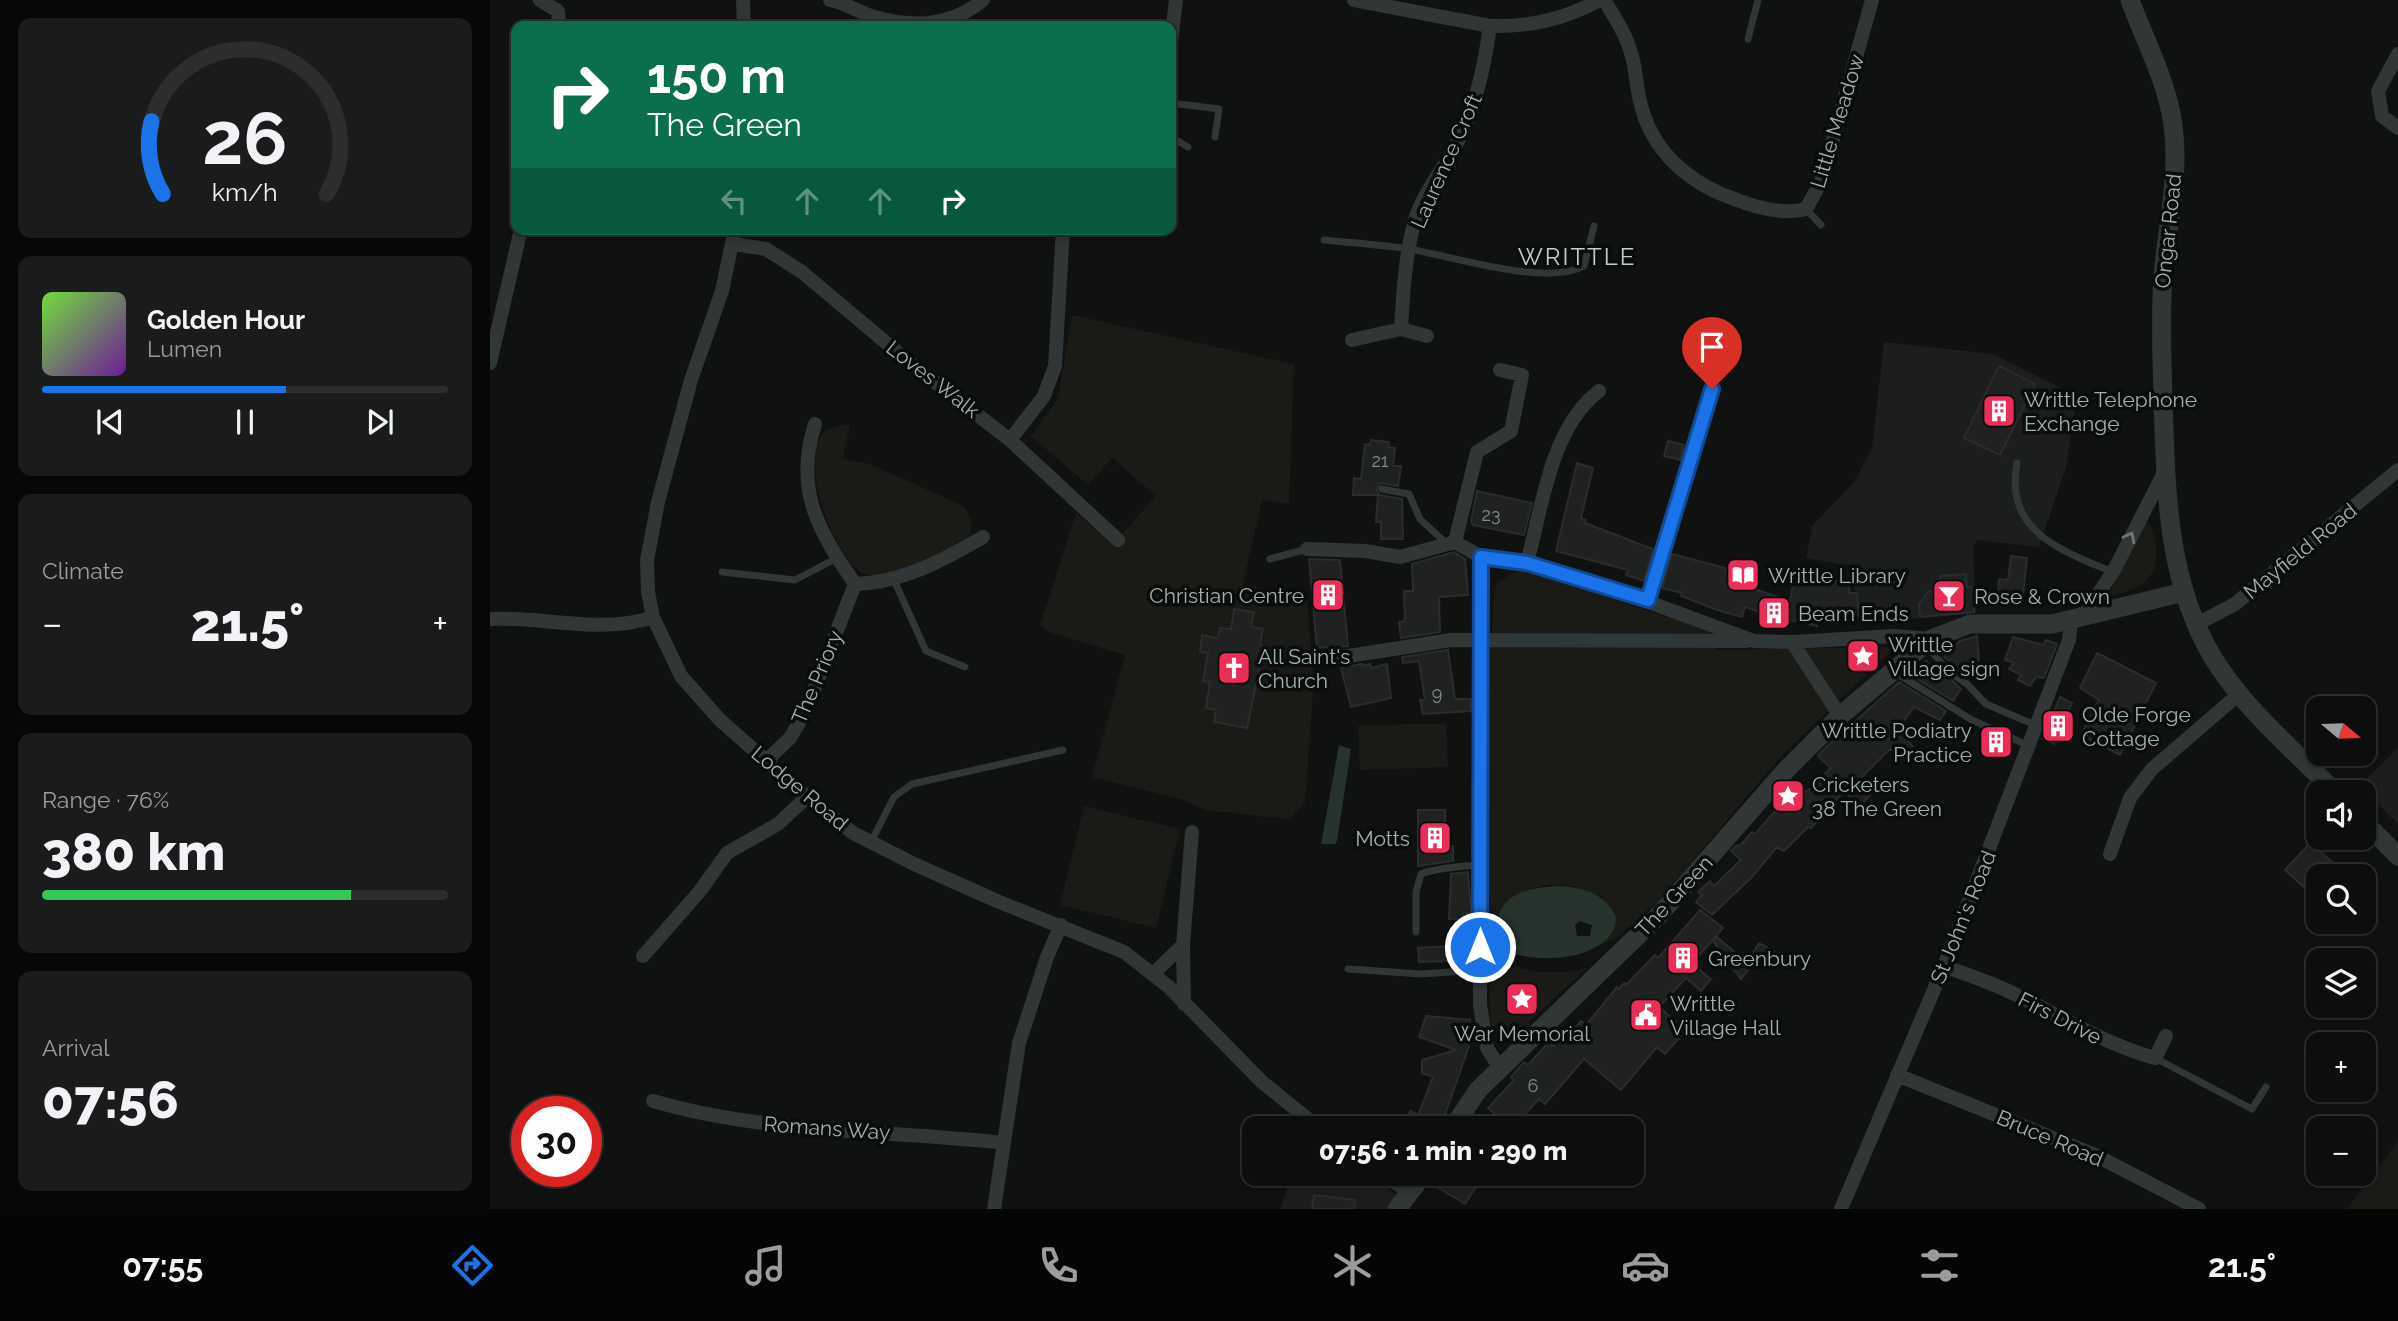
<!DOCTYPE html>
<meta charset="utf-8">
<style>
:root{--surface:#0c0d0d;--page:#1a1b1b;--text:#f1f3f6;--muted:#9a9c9d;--line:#2c2d2e;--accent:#1a73e8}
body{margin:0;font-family:Raleway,sans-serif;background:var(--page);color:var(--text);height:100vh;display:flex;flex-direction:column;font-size:26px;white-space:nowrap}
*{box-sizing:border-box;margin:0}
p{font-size:23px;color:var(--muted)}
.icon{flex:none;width:38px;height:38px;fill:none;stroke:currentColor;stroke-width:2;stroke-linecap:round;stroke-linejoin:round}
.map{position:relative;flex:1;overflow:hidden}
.sheet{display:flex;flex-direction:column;gap:18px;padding:18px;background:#070707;width:490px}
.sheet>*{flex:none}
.hud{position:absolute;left:21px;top:21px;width:665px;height:214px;border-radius:14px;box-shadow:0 4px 10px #0003,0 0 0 2px var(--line);background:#0b6e4f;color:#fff;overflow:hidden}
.needle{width:46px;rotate:109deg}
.controls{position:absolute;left:1816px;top:696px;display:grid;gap:14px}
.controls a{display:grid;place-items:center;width:70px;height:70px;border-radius:14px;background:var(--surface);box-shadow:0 4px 10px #0003,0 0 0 2px var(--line);font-size:35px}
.speed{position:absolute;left:21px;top:1096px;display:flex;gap:14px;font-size:35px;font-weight:700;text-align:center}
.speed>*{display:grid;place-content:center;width:91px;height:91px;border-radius:50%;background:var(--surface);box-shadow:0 4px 10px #0003,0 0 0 2px var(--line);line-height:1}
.speed .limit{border:10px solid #d22;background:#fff;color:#111}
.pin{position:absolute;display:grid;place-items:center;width:60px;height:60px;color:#fff;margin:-72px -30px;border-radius:50% 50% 50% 0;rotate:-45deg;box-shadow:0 0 7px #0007}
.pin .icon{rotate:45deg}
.me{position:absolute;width:77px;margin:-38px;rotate:0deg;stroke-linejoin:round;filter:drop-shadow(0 0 5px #0008)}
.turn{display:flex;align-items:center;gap:24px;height:147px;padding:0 21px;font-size:32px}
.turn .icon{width:91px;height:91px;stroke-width:2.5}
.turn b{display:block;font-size:49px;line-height:60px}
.lanes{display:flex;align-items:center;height:66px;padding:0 21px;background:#0003;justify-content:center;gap:35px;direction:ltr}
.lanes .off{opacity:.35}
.big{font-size:52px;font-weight:800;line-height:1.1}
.sheet .card{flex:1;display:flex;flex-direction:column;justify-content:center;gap:10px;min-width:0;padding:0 24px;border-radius:14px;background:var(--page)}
.sheet .dial{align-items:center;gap:0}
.dial svg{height:182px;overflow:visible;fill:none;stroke:var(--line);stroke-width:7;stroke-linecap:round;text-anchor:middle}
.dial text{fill:var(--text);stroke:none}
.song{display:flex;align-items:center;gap:21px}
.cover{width:84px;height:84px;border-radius:10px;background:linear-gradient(135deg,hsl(100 70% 55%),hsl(280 70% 35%))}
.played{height:7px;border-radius:4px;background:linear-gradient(90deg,var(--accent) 60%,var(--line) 60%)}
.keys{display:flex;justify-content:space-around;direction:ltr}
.heat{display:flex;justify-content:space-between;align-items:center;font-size:38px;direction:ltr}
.charge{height:10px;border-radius:5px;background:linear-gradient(90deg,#34c759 76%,var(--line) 0)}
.trip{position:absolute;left:752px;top:1116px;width:402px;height:70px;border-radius:14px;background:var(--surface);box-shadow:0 4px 10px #0003,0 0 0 2px var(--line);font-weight:800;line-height:70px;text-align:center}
.tab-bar{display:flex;height:112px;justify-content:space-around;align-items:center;background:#050505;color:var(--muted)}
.tab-bar .icon{width:49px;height:49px}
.tab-bar .on{color:var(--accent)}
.tab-bar b{font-size:32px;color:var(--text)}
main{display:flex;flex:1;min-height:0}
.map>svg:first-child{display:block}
.built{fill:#1c1e1e}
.green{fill:#1a1b16}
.water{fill:#27342e;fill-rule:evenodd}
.building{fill:#202222;stroke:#2a2c2d;stroke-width:2}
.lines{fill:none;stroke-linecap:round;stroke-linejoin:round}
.service{stroke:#313636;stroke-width:7}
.minor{stroke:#313636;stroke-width:14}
.tertiary{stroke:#313636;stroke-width:19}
.oneway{stroke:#6f7a78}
.route-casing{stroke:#114b97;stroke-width:18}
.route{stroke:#1a73e8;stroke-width:12}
.labels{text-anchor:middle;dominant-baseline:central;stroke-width:7;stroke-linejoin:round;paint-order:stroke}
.number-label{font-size:18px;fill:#818d8b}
.street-label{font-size:21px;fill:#a1b1ae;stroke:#0b0c0c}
.poi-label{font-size:21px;fill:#a1b1ae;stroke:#0b0c0c;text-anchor:start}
.quarter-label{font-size:24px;letter-spacing:2px;fill:#c2cecc;stroke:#0b0c0c}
</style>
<main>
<section class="sheet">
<div class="card dial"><svg viewBox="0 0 100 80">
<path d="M14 69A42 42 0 1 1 86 69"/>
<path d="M14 69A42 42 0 0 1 9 37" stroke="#1a73e8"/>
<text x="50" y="56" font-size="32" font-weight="700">26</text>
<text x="50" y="72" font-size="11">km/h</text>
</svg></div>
<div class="card">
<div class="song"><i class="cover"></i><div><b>Golden Hour</b><p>Lumen</p></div></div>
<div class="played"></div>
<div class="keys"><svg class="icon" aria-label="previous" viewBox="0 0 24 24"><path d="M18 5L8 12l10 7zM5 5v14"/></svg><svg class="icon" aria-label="pause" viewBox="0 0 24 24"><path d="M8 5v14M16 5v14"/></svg><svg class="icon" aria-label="next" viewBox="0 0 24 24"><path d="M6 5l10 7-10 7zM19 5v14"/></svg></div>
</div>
<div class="card"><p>Climate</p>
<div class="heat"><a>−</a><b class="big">21.5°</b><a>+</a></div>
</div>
<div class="card"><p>Range · 76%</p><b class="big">380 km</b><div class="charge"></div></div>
<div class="card"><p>Arrival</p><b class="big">07:56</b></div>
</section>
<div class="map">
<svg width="1908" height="1209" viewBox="0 0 1908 1209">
<rect width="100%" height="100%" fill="#101111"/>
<path class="built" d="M1394,342l109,12 84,42 -11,71 -27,80 -62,-7 -4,7 3,66 -117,11 -8,-58 -45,-8 6,-32 42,-44 18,-34z
M1908,748v77l-38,-40z
M803,1174h75l29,21 -10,14h-107z"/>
<path class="green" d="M582,315l222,49 -5,140 -27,-4 -19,83 64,18 7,78 -9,124 -16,16 -84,-9 -21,-10 -92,-23 33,-122 -76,-23 -9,-7 36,-112 37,31 43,-48 -44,-38 -24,27 -57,-49 27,-38z
M360,424l-7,35 27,5 94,42c8,10 11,24 1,34 -12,12 -79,38 -96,35 -29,-4 -56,-84 -54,-110 2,-30 4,-37 35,-41z
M1655,522l6,4c14,46 0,61 -44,71z
M1026,571h10l188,61 1,18 180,-3 -110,105 -124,146 -46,41 -22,8 6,-3 4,-46c-18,-12 -51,-18 -72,-9 -11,5 -22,17 -32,24l-3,29 -8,-8 2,-273 4,-69 4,-9z
M956,723l2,44 -88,3 -2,-44z
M594,806l96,23 -24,99 -96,-23z
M998,955c30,18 65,21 99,13l-65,60 -21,12 -8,-5 -2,-10z
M1908,1141v68h-51z"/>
<path class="water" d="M849,745l12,4 -14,92 -2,3h-14z
M1067,886c26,1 47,6 59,31 0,45 -88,50 -116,30 -6,-7 -6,-13 -4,-22 5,-33 33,-37 61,-39zM1090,921l12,4 -2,11h-13l-2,-11z"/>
<path class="building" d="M1509,366l36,18 -35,71 -36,-17z
M881,440l18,2 -1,5 7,1 -2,18h8l-3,20 -17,-3 -5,7 4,5 22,4 1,40h-22v-17h-5l2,-27h-25l1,-17 7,1 4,-35 5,1z
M1178,441l16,4 -4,15 -16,-4z
M1087,463l16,5 -12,50 5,2 -1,3 68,26 -9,32 -18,-6 2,-5 -72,-19z
M987,491l55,12 -8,32 -51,-10 -2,-4z
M964,552l11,7 3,36 -29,2 1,35 -39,6 -2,-16 6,-1 -1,-30h9l-1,-27z
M1182,554l83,22 -4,12 39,13 5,-26 37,6 16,-1 2,13h7l2,22 -26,3v3l-16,2v3l-31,-7v2l-41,-14 -3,10 -25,-7 -36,-14 1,-3 -20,-5z
M1521,556l16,2 -5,46 -25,-2 2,-23 9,1z
M819,559l31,1 8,86 -31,2z
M1476,574l1,13h5l2,25 -54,5 -1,-13 9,-12 13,-1 -1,-15z
M744,609l20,3 -3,15 12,2 -3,16 4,1 -17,82 -33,-6 2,-12 -10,-2 4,-26 -7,-1 5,-28 -8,-1 2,-17 16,3 2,-10 11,1z
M1487,636l2,24 -15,14 -20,-17 16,-16z
M1523,637l30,8 3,-5 11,4 -13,34 -8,-1 -6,9 -12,-6 3,-5 -12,-6 5,-6 -9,-3z
M958,650l7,49h16v12l-48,3 -3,-14h5l-6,-39 -16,2 -1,-6z
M1607,653l59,30 -36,72 -39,-20 18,-35 -19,-12z
M1436,661l7,6 2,-2 26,24 -8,12 -44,-27 5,1z
M872,664v2l8,-2 1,4 16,-4 4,34 -40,9 -10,-39z
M1409,682l47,29 -6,9 -26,-13 -15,21 14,19 -11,10 -12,-8 -32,32 14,12 -12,13 -16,-15 -33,37 -3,-1 -24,24 -7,-4 -25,30 -40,38 -16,-13 6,-7 -4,-3 12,-11 4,5 27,-26 -10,-9 5,-5 5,-1 11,-13 3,2 43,-49 8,7 25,-24 -13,-12 3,-4z
M1570,697l12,6 -7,15 6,3 -8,17 -5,-3 -4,9 -12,-6z
M928,810h27v36h8v15l-35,5z
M1821,842l7,7 30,28h-30l-12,12 -21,-19z
M978,872l3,41h-8v6h-14l2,-45z
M1210,910l23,18 -31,36 19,15 -10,12 -15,-13 -27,29 27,23 -21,24 -8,-7 -36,43 -37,-31 -39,45 -6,-5 -22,24 -5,-5 -6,7 -18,-17 26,-28 -3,-3 13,-15 4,3 21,-23 4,4 5,-5 4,3 19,-23 5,4 31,-38 2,2 5,-6 2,2 29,-30 3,3z
M1227,937l34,29 -10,13 -28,-38z
M1269,943l18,10 -9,16 -18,-11z
M959,946l1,15 -31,1 -1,-14z
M936,1016l44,4 -1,26 -29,83h-39l9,-18 8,4 15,-38 -11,-4v-13l34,-10 -37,-13z
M948,1174h24l16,10 -13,20 -31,-19z
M824,1195l41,5 -1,9h-42z"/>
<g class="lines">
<path class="service" d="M254,23l20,3
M1258,39l10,-39
M681,103l48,6 -4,28
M681,137l17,10
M1316,209l15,16
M834,240c28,3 57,5 85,9 43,7 137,38 175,17l10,-40
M1527,463c-13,69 44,87 95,109
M892,489l27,5 11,25 28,26
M780,559l37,-10
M232,572l73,8 42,-22
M403,578l33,73 39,16
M1436,645l22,26 19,13 19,20 49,21
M1406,673l76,47 55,25
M381,842l23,-45 18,-13 151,-34
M926,932v-40l5,-18c8,-4 49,-10 59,-8
M858,969l73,5 59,-4
M1665,1058l97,51 14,-22"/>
<path class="minor" d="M50,0l18,11 1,15
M253,0l1,26
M340,0c15,3 27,11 41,16 39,12 80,11 112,-16
M864,0l136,26c41,1 74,-7 110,-26
M1114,0c10,16 22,34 27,53 5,15 5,32 9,48 11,51 50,83 97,99 21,8 47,15 69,9l15,-27 51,-182
M681,42l5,-42
M1908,54l-20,37 4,25 16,12
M245,229l-13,62 -31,89 -33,122 -11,58 1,32 5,25 28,59 39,44 87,77 46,36 61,31 83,37 127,51 45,35 92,94 59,48
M243,244l33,5 36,23 107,90 101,78 108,100
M911,329l26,7
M862,340l49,-11c2,-35 4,-71 13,-106 8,-29 29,-53 43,-80 19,-37 27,-75 33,-117
M0,363l31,-134
M1010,370l22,5 -11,56 -34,21 -22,90 26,15 46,6 62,17 165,61 38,1 103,-6 36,3
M325,424c-21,65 3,107 40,160 46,-1 89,-24 128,-47
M520,440l34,-44 11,-30 8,-137
M817,549l58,2 35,6 55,-15
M991,557l-1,448 7,43 12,19
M1037,563c15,-56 24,-136 72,-172
M1158,600l64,-211
M1593,617l31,-47 51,-99
M0,619c54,-3 111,16 163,-2
M1707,624l38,-20 163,-134
M1302,642l48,74
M820,658l32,-1 109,-17 295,1
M276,761l24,-23 15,-25 50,-129
M1620,854l20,-56 22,-29 86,-74
M693,945l1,59
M153,956l57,-65 27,-38 51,-29 29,-27
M1454,966c21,8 42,15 62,24 50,23 95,53 149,68l11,-22
M664,973l29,-28 9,-113
M1407,1075l198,80 104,54
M163,1101c113,33 234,29 351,42
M894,1174l25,19
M504,1209l25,-166 28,-86 14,-32
M1351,1209l103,-243 125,-326 2,-20"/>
<path class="tertiary" d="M1640,0c15,41 37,81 43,125 7,50 -6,102 -10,152 -3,41 -1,81 0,122 3,88 3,179 49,257 31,52 81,93 124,137
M1874,822l34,34
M962,1129l26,-39 181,-175 127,-145 54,-54 91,-77 39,-15h82l132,-32
M907,1209l27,-35"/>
</g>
<defs><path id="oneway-chevron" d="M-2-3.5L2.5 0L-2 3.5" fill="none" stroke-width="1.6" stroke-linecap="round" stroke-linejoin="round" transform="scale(1.75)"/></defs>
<use class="oneway" href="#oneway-chevron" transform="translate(1640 537) rotate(-63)"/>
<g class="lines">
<defs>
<path id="route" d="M990,947l1,-390 46,6 121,37 64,-211"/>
</defs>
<use href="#route" class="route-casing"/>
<use href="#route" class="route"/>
</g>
<defs>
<symbol id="building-square" viewBox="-11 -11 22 22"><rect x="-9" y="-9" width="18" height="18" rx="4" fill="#ec2d56" stroke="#0b0c0c"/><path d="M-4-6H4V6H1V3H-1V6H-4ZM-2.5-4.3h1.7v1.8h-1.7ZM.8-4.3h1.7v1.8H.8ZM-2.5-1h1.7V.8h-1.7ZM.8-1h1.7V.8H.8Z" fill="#fff"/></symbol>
<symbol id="library-square" viewBox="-11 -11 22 22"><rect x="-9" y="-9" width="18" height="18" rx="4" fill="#ec2d56" stroke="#0b0c0c"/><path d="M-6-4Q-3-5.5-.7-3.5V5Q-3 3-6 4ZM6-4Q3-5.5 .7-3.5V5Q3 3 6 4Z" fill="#fff"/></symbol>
<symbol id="bar-square" viewBox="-11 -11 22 22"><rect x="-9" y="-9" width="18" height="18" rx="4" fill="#ec2d56" stroke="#0b0c0c"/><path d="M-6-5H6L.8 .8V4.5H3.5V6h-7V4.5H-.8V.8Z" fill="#fff"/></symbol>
<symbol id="sight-square" viewBox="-11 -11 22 22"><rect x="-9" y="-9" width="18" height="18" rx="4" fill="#ec2d56" stroke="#0b0c0c"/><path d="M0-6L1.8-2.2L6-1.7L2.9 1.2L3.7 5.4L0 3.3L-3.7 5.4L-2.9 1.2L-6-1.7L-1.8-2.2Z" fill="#fff"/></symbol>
<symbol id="church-square" viewBox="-11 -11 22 22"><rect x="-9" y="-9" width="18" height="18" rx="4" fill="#ec2d56" stroke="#0b0c0c"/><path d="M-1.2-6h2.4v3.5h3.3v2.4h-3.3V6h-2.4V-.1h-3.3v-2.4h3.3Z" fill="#fff"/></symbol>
<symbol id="civic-square" viewBox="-11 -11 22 22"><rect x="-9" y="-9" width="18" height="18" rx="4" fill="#ec2d56" stroke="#0b0c0c"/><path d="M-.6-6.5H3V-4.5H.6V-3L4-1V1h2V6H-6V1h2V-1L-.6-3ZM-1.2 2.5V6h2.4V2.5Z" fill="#fff"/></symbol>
</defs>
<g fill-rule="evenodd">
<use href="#building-square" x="1490" y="392" width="38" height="38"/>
<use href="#library-square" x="1234" y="556" width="38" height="38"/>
<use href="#building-square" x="819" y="576" width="38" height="38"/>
<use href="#bar-square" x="1440" y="577" width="38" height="38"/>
<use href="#building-square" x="1265" y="594" width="38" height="38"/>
<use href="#sight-square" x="1354" y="637" width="38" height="38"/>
<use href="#church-square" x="725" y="649" width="38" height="38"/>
<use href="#building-square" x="1549" y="707" width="38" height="38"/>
<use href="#building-square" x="1487" y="723" width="38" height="38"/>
<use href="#sight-square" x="1279" y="777" width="38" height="38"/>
<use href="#building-square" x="926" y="819" width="38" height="38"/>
<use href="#building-square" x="1174" y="939" width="38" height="38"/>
<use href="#sight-square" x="1013" y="980" width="38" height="38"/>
<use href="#civic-square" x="1137" y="996" width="38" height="38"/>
</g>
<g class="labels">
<g class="number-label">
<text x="890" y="460">21</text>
<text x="1001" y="514">23</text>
<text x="947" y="693">9</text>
<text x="1043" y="1085">6</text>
</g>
<g class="street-label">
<text transform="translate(1347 121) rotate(-73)">Little Meadow</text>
<text transform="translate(956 161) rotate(-66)">Laurence Croft</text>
<text transform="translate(1678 231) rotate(-84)">Ongar Road</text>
<text transform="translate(443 379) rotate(38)">Loves Walk</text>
<text transform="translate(1810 551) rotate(-39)">Mayfield Road</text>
<text transform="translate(327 677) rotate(-67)">The Priory</text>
<text transform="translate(310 788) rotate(40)">Lodge Road</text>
<text transform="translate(1184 896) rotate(-47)">The Green</text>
<text transform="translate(1473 917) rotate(-68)">St John's Road</text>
<text transform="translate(1570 1018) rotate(27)">Firs Drive</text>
<text transform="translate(337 1128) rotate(4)">Romans Way</text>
<text transform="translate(1560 1138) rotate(23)">Bruce Road</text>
</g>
<g class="poi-label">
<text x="1534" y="399">Writtle Telephone<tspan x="1534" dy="24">Exchange</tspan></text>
<text x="1278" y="575">Writtle Library</text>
<text x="814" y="595" text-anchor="end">Christian Centre</text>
<text x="1484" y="596">Rose &amp; Crown</text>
<text x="1308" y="613">Beam Ends</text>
<text x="1398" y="644">Writtle<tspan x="1398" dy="24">Village sign</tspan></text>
<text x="768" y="656">All Saint's<tspan x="768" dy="24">Church</tspan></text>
<text x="1592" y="714">Olde Forge<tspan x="1592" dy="24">Cottage</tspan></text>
<text x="1482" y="730" text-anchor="end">Writtle Podiatry<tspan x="1482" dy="24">Practice</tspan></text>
<text x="1322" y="784">Cricketers<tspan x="1322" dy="24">38 The Green</tspan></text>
<text x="920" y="838" text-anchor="end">Motts</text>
<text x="1218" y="958">Greenbury</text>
<text x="1180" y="1003">Writtle<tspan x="1180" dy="24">Village Hall</tspan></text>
<text x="1032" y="1033" text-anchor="middle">War Memorial</text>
</g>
<g class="quarter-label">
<text x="1087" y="256">WRITTLE</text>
</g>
</g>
</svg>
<div class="controls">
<a><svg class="needle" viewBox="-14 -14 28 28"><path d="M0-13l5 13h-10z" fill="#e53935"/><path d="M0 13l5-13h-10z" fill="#9a9c9d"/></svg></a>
<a><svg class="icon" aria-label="sound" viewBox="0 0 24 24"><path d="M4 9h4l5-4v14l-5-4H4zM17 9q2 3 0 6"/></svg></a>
<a><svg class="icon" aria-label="search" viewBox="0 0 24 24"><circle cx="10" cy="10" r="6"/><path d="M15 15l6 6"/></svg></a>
<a><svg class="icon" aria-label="layers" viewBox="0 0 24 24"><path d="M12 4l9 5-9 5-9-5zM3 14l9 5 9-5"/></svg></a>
<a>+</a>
<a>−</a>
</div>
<div class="speed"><div class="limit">30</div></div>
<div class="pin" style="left:1222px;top:389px;background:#d93025"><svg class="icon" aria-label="arrive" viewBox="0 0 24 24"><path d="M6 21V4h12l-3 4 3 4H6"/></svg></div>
<svg class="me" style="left:990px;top:947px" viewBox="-20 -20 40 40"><circle r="17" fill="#1a73e8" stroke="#fff" stroke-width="3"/><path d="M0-11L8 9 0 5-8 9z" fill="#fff"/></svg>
<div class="trip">07:56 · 1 min · 290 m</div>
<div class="hud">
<div class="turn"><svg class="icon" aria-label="right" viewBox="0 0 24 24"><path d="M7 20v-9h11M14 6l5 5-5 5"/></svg><div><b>150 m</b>The Green</div></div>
<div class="lanes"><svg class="icon off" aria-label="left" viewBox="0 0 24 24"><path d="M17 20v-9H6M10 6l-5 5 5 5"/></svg><svg class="icon off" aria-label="ahead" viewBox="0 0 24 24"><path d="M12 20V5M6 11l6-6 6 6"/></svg><svg class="icon off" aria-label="ahead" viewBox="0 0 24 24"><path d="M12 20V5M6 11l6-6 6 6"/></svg><svg class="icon" aria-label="right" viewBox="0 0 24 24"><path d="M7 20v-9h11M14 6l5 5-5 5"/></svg></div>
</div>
</div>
</main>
<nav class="tab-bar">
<b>07:55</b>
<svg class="icon on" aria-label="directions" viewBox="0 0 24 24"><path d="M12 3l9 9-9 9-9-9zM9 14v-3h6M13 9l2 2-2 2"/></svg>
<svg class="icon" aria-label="music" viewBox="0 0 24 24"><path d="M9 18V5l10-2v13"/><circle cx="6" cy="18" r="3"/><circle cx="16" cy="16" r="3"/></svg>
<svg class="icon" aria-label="phone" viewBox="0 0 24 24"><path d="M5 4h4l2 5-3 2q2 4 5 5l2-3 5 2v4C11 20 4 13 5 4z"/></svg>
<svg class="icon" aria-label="climate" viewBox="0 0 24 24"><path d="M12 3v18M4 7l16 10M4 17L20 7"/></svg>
<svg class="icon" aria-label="car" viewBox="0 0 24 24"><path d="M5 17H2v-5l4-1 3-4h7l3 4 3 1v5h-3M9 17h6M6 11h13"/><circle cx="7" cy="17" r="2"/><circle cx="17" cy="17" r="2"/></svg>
<svg class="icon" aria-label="filters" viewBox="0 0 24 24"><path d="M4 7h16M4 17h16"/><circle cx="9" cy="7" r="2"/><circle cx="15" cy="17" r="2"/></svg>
<b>21.5°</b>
</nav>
